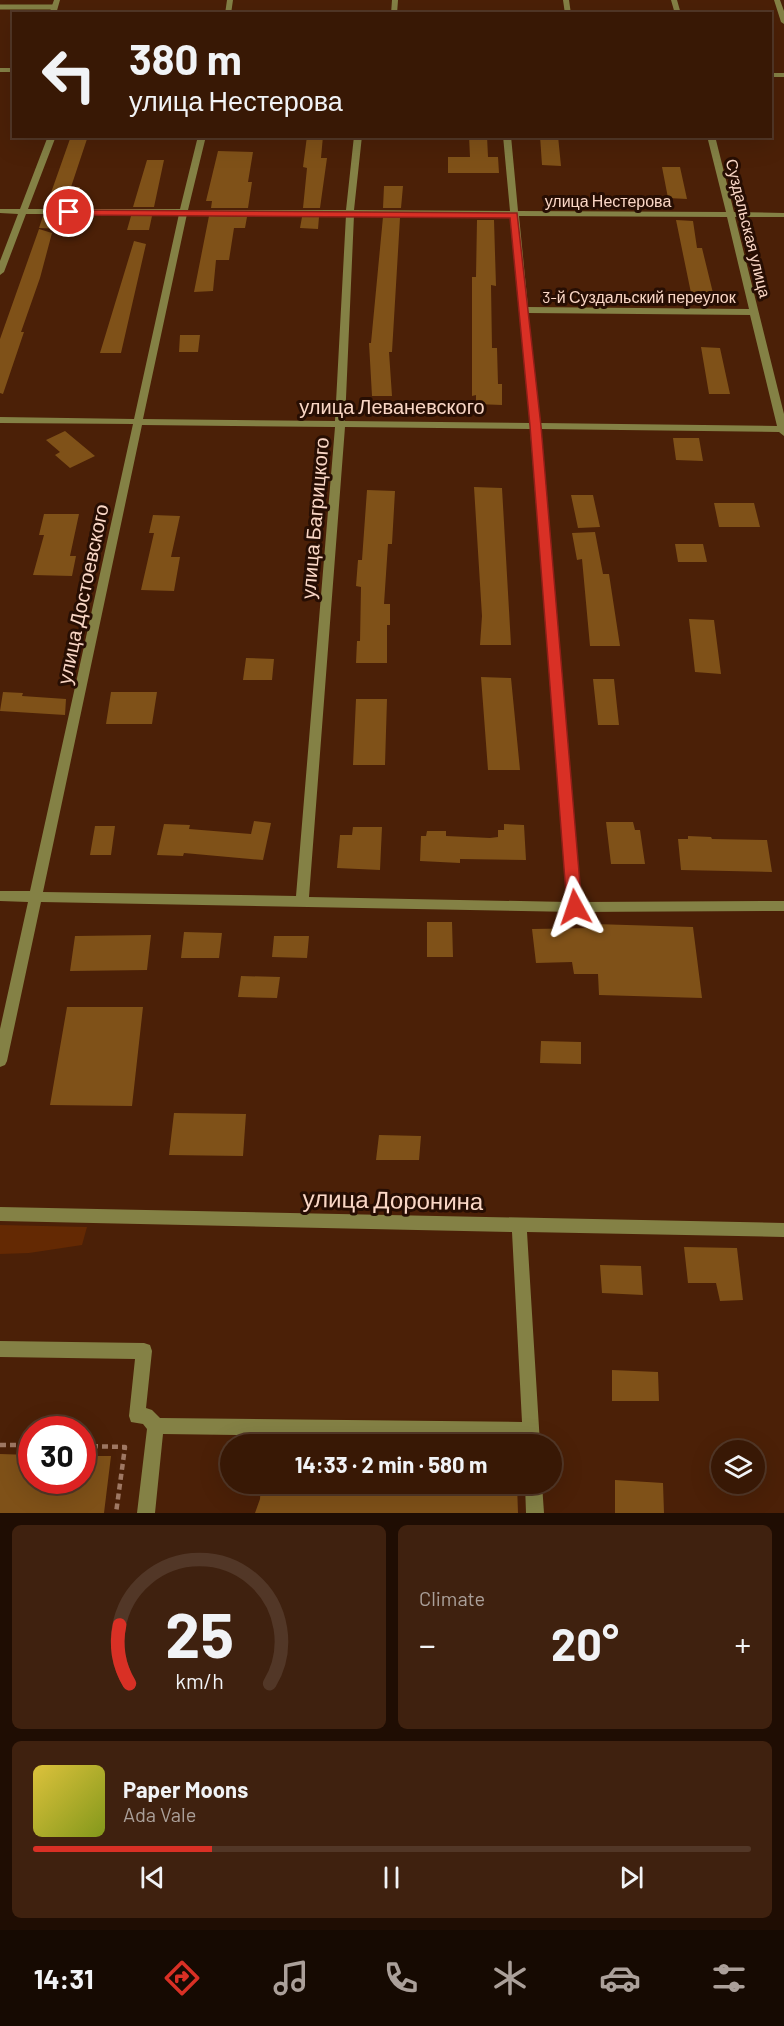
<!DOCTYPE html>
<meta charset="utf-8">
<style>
:root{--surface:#381805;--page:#3f210f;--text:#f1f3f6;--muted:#aba09a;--line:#523727;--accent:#d93025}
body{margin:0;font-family:Barlow,sans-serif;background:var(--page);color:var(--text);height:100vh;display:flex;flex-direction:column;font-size:22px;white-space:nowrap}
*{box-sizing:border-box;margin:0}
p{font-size:20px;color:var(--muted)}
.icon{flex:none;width:33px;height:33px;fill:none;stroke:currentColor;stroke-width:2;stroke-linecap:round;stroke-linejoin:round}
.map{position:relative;height:1513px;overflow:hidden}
.panel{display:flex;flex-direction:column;gap:12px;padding:12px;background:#1f0d03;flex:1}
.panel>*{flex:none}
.banner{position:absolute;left:12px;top:12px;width:760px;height:126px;border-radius:0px;box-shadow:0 6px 24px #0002,0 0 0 2px var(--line);background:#381805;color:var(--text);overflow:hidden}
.controls{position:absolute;left:711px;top:1440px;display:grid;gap:12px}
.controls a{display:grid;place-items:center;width:54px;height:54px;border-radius:50%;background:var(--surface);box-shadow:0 6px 24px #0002,0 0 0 2px var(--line);font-size:30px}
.speed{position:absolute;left:18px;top:1416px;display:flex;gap:12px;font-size:30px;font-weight:700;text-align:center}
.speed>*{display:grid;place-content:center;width:78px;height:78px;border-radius:50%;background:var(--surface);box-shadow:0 6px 24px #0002,0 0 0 2px var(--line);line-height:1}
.speed .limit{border:9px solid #d22;background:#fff;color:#111}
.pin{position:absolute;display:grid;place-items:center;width:51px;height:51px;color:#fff;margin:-26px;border:3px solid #fff;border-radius:50%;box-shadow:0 2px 6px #0007}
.me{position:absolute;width:66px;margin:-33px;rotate:355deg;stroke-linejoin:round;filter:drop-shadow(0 0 4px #0008)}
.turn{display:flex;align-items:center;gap:21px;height:126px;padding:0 18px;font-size:27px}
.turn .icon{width:78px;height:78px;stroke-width:2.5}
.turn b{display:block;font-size:42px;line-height:51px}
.big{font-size:45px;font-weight:700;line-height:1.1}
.panel .widget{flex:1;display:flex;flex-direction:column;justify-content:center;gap:9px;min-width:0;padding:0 21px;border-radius:9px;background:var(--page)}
.panel .dial{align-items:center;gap:0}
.dial svg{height:156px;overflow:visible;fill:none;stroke:var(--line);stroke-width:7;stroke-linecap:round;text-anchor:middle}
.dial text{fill:var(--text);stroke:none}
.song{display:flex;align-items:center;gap:18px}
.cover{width:72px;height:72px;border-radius:9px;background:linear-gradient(135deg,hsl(50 70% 55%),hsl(70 70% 35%))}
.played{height:6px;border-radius:3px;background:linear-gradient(90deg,var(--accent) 25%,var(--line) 25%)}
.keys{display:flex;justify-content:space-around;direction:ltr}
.heat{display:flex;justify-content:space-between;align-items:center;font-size:33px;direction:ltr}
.panel .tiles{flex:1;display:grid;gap:12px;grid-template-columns:1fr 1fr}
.widget:last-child{grid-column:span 2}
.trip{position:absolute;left:220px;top:1434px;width:342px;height:60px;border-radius:30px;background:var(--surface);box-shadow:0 6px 24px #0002,0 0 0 2px var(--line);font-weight:700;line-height:60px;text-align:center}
.tab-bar{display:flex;height:96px;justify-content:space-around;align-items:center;background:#160a02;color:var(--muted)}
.tab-bar .icon{width:42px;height:42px}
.tab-bar .current{color:var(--accent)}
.tab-bar b{font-size:27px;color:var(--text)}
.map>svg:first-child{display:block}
.green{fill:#642903}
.building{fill:#7f5118}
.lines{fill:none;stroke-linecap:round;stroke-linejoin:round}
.path{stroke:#9f7863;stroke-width:4.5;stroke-dasharray:6 4;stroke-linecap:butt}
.service{stroke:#848145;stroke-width:5}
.pedestrian{fill:#848145;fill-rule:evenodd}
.minor{fill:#848145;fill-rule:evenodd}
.route{fill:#d93025;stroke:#8d1f18;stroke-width:1.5}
.labels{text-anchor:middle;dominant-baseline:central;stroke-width:6;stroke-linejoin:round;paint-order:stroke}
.far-street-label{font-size:16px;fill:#fad7c6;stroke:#270e03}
.street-label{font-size:20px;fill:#fad7c6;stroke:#270e03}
.near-street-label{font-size:24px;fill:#fad7c6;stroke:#270e03}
</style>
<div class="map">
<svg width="784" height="1513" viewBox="0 0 784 1513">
<rect width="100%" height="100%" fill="#4b2007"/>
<path class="green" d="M0,1225l87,2 -5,18 -53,8 -29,1z"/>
<path class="building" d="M71,136h17l-17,51h9l-7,20h-27z
M307,136h16l-2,22h6l-7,50h-17l4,-40 -4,-1z
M469,136h18l1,21h10l1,16h-51v-16h22z
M540,136h18l3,30 -19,-1z
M218,151l35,1 -5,30h4l-4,26h-37l1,-7h-6z
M147,160h17l-10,47h-21z
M662,167h18l7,32 -19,-1z
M384,186h19l-2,22h-18z
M43,216h27l-4,13 -27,-1z
M131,216h21l-3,14h-22z
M209,216l38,1 -2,11h-11l-5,32h-13l-3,31 -19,1z
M302,217h17l-1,12 -18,-1z
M383,217l17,1 -8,134h-3l3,44h-20l-3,-53h2z
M477,220h17l2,66 -5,-1 1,63h5l1,36h4v21l-26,-1v-9l-4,1v-119h4z
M676,220l17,1 4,27h5l11,45h-22z
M39,229l13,4 -12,45 -19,54h3l-21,62 -3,-1v-54z
M134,241l12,3 -25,109h-21z
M180,335h20l-2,17h-19z
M701,347l19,1 10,46h-21z
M65,431l30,25 -25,12 -15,-13 5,-3 -14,-12z
M673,438h26l4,23 -27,-1z
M474,487l28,1 9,157h-31l2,-29z
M367,490l28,1 -3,53h-4l-4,60h6v21h-3v38h-31l1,-22h3l1,-54 -5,-1 2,-26h4z
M571,495h22l7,32 -22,1z
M714,503h40l6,24h-41z
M44,514h35l-9,42h6l-4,20 -39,-1 11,-40h-5z
M153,515l27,1 -9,41h9l-6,34 -33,-1 13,-57h-5z
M595,532l8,42h6l11,72h-30l-8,-87 -5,1 -5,-27z
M675,544h28l4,18h-29z
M689,619l25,1 7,54 -26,-2z
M246,658l28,1 -2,21h-29z
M481,677l30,1 9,92h-32z
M593,679h21l5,46h-21z
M3,692l20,1 -1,3 44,3 -1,16 -65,-4z
M111,692h46l-5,32h-46z
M356,699h31l-2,66h-32z
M254,821l17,2 -8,37 -79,-7 -1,3 -26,-1 7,-31 26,1 -1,4 62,5z
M606,822h27l2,8h5l5,34h-34z
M504,824l20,1 2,35 -66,-1v4l-40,-2 1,-25h5l1,-5h19v5l44,2 8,-1v-7h6z
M95,826h20l-4,29h-21z
M353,827h29l-2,43 -43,-2 3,-33h12z
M688,836l23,1 1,2 55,1 5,32 -91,-2 -3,-31h10z
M427,922h25l1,35h-26z
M594,924l99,3 9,71 -103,-3 -1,-21h-24l-2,-12 -36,1 -4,-34 62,-1z
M184,932l38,1 -3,25h-38z
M151,935l-4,35 -77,1 5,-35z
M274,936h35l-2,22 -35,-1z
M241,976l39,1 -3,21 -39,-1z
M67,1007h76l-11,99 -82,-1z
M541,1041l40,1v22l-41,-1z
M174,1113l72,1 -3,42 -74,-1z
M379,1135l42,1 -2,24h-43z
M684,1247l53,1 6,52 -23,1 -4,-18h-28z
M600,1265l41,1 2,29 -41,-2z
M612,1370l46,2 1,29h-47z
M0,1454l32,1v25h50v-24h29l-7,57h-104z
M615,1480l48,3 1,30h-49z
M261,1484h256l1,29h-263l5,-14z"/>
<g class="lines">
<path class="path" d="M0,1445h32
M82,1446l43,1 -9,66"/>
<path class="service" d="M0,7h54"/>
<path class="pedestrian" d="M771,73h13v4h-13z"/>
<path class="minor" d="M54,0h6l-4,14h-7z
M227,0h6l-2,14h-6z
M392,0h6l-1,14h-6z
M563,0h6l2,14h-6z
M671,0h6l4,14h-6z
M774,0h6l4,11v13l-3,-2z
M0,68h14v4h-14z
M48,136h8l-28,73h152l18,-73h8l-18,74h158l8,-74h8l-8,74 156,1 -7,-75h8l7,75 208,1 -19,-76h8l19,76 50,1v4h-49l49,197v22l-5,-4 -239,-3 41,473 203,-1v10l-209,1 -534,-10 -34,159 -2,4 -5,2v-38l28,-127 -28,-1v-10h30l103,-467 -133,-1v-6l134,2 45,-205h-153l-22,58 -4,3v-14l18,-47 -18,-1v-4h20zM187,214l159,1 -11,206 -192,-2zM354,215l157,1 19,207 -185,-2zM519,216l208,1 22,92 -221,-2zM528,313l222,2 27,111 -237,-3zM142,425l193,2 -39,469 -253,-4zM345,427l185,2 38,473 -259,-5z
M0,1207l784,16v14l-257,-5 13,212h-16l-1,-5 -360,-5 -8,79h-18l10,-84 -4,-5 -12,-2 -2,-6 6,-57 -135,-2v-16l144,2 6,2 2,6 -6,57 6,2 8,8 362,4 -10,-190 -512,-11z
M525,1484h17l2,29h-18z"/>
</g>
<path class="route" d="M66,210l451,3 24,213 41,481 -2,4h-10l-3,-4 -37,-481 -20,-208 -441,-3 -3,-1z"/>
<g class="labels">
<g class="far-street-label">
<text x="608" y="200">улица Нестерова</text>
<text transform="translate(749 228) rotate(76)">Суздальская улица</text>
<text x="639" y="296">3-й Суздальский переулок</text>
</g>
<g class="street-label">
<text x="392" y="406">улица Леваневского</text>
<text transform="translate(314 518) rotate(-85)">улица Багрицкого</text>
<text transform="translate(82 594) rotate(-78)">улица Достоевского</text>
</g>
<g class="near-street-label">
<text transform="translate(393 1199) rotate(1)">улица Доронина</text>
</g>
</g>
</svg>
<div class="controls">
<a><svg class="icon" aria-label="layers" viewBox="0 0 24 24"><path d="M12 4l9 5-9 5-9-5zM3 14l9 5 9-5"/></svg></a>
</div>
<div class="speed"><div class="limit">30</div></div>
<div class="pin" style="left:69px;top:212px;background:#d93025"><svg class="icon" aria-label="arrive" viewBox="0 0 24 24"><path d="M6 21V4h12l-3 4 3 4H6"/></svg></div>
<svg class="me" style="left:575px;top:907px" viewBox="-20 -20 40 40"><path d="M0-17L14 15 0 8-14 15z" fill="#d93025" stroke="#fff" stroke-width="4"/></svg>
<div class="trip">14:33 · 2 min · 580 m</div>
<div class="banner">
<div class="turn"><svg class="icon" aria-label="left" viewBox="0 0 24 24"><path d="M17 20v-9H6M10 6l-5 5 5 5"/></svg><div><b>380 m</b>улица Нестерова</div></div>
</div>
</div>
<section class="panel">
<div class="tiles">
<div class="widget dial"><svg viewBox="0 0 100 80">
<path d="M14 69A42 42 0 1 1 86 69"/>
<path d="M14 69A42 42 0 0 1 9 39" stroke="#d93025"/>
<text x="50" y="56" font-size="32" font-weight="700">25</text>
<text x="50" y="72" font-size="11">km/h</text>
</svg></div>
<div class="widget"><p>Climate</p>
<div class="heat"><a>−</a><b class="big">20°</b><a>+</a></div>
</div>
<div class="widget">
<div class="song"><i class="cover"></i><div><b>Paper Moons</b><p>Ada Vale</p></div></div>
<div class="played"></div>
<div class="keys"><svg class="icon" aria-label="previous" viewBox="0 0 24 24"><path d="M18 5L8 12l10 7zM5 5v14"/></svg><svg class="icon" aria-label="pause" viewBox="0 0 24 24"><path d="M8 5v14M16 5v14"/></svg><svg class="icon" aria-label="next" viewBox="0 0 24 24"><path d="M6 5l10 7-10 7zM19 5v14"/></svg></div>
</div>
</div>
</section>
<nav class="tab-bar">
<b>14:31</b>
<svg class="icon current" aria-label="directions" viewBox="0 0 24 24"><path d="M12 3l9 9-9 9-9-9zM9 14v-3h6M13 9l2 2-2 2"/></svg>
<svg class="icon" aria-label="music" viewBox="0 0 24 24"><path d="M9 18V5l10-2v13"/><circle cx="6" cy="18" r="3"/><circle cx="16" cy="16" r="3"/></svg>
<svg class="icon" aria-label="phone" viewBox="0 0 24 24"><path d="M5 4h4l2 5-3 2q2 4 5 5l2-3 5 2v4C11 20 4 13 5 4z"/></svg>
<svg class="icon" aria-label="climate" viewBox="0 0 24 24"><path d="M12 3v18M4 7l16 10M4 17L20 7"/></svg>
<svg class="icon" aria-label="car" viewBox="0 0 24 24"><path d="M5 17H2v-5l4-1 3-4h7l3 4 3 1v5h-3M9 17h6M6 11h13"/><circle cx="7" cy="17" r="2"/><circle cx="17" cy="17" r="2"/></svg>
<svg class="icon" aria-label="filters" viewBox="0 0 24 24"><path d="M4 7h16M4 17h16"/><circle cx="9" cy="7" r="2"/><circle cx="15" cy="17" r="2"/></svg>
</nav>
